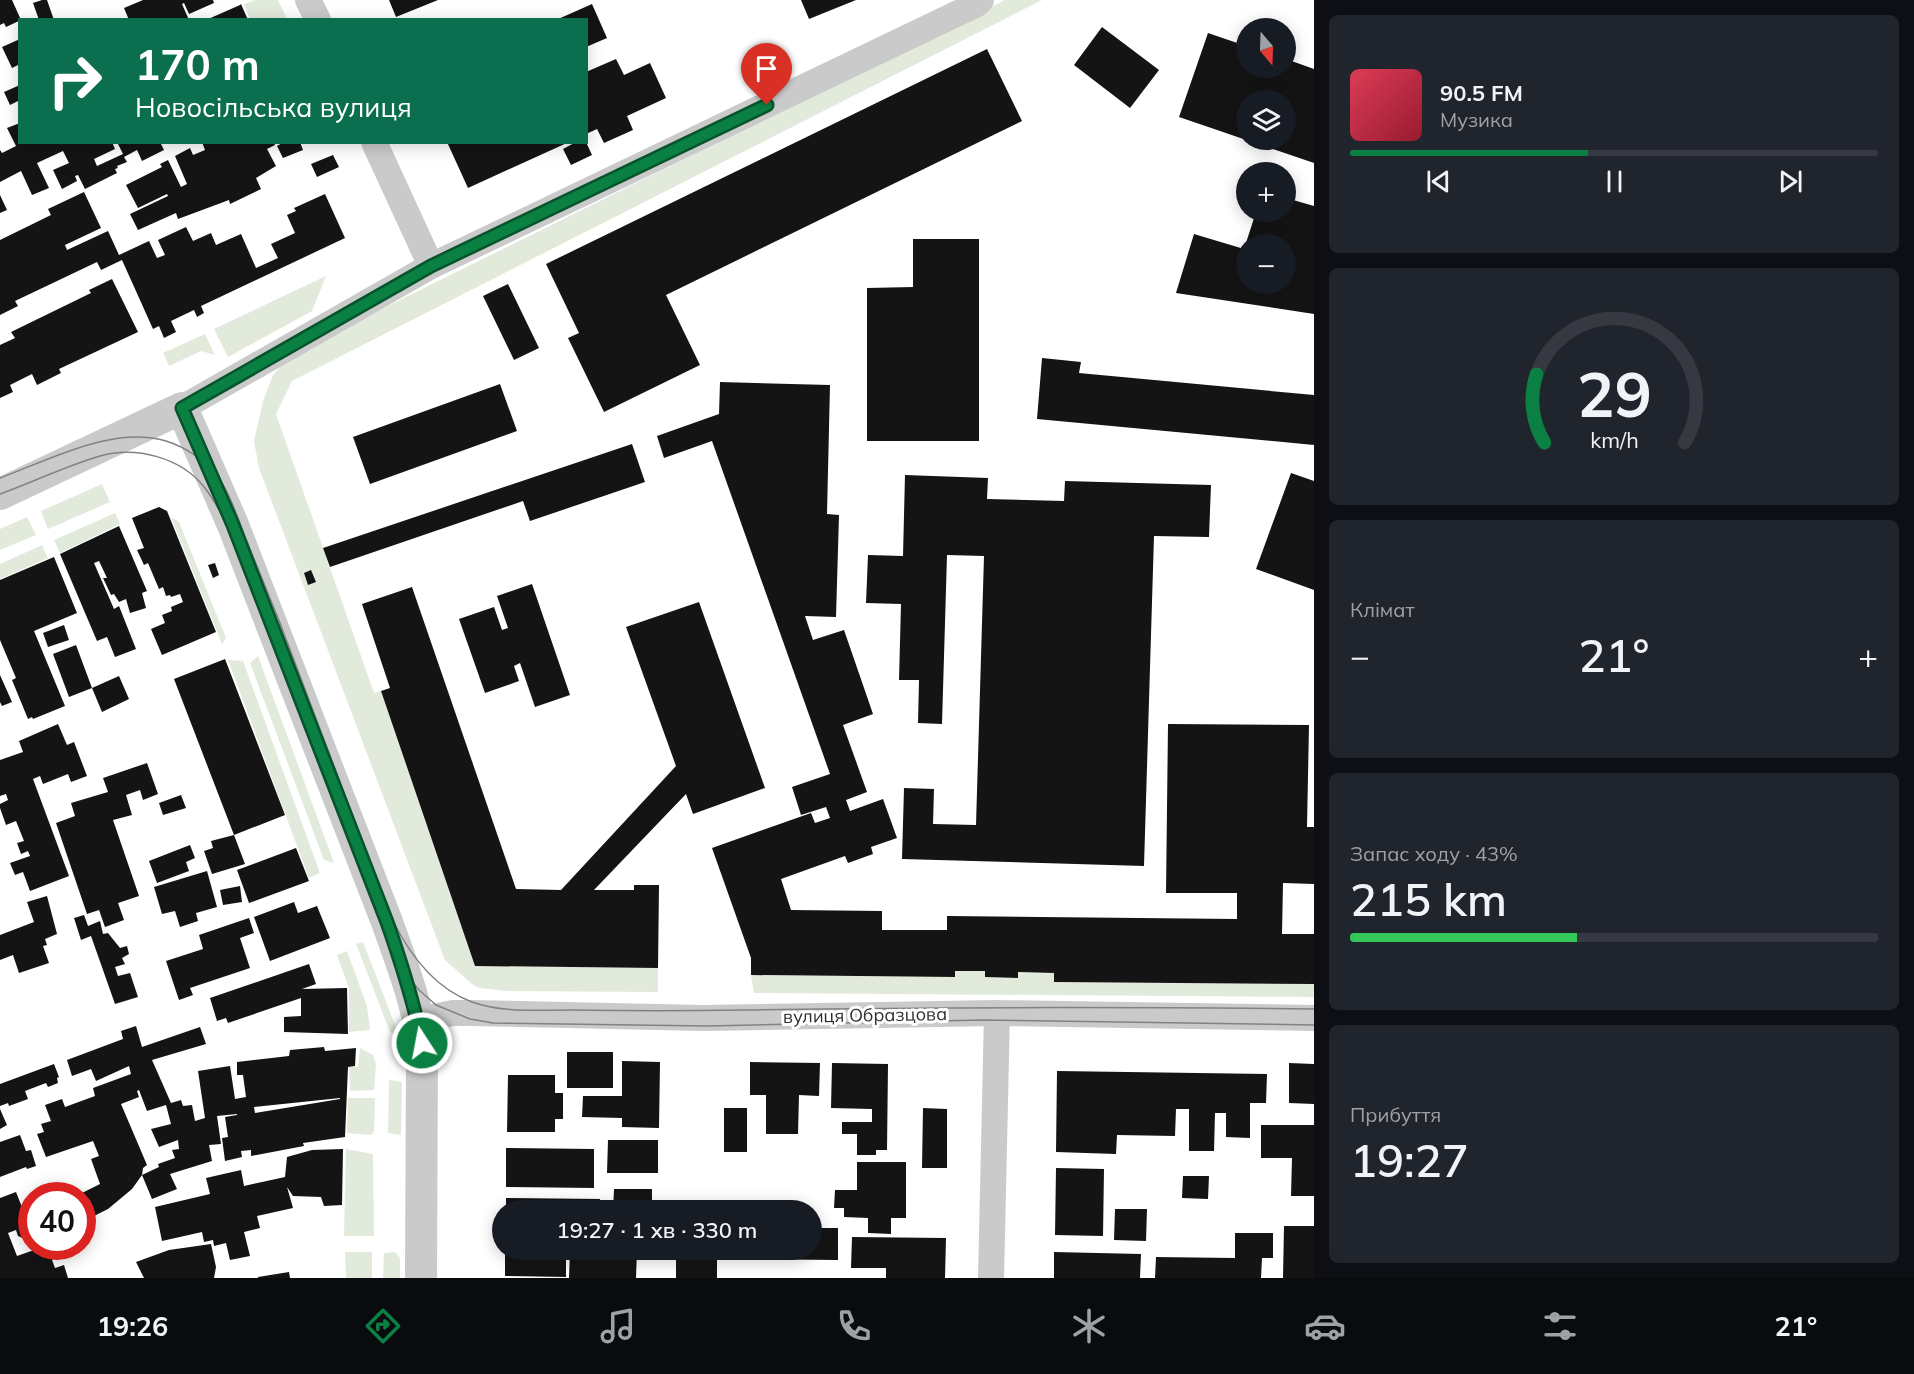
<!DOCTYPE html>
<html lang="uk">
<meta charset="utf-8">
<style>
:root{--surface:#171b24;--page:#20242c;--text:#f1f3f6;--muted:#9ea1a6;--line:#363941;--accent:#0b8043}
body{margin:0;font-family:Mulish,sans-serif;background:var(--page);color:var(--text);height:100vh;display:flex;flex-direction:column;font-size:22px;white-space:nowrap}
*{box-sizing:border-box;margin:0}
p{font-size:20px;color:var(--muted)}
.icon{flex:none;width:33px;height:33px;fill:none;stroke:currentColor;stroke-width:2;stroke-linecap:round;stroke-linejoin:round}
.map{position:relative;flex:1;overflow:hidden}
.sheet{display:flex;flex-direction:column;gap:15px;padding:15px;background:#0d0f14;width:600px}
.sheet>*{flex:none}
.hud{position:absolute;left:18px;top:18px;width:570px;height:126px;border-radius:0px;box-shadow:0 3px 15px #0003;background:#0b6e4f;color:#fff;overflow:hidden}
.needle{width:39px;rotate:161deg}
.fabs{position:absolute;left:1236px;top:18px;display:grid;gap:12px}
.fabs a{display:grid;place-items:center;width:60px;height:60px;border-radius:50%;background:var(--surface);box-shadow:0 3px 15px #0003;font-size:30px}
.speed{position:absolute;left:18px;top:1182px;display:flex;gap:12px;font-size:30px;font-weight:700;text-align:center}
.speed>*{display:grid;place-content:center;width:78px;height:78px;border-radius:50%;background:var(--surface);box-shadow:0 3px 15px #0003;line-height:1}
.speed .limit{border:9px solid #d22;background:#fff;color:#111}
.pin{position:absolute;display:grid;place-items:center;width:51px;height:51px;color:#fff;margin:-62px -26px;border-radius:50% 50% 50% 0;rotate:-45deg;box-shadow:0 0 6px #0007}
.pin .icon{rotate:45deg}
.me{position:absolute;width:66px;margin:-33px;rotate:349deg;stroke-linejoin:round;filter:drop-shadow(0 0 4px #0008)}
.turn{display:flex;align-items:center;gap:21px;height:126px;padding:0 18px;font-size:27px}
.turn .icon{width:78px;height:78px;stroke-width:2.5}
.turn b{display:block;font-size:42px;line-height:51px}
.big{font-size:45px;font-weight:600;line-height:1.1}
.sheet .widget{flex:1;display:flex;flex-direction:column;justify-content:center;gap:9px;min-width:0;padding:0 21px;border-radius:9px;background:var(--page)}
.sheet .dial{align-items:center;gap:0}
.dial svg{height:156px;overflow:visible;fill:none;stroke:var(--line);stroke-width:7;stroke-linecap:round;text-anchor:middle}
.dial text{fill:var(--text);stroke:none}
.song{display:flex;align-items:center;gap:18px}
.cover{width:72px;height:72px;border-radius:9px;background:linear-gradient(135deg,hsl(350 70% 55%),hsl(350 70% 35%))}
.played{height:6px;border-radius:3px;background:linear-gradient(90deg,var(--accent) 45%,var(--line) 45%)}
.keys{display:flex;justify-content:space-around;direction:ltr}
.heat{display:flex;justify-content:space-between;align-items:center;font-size:33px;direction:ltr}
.charge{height:9px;border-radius:4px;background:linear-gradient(90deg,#34c759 43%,var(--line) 0)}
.trip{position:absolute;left:492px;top:1200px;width:330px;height:60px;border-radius:30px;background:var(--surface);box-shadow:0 3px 15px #0003;font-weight:600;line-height:60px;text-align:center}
.tabs{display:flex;height:96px;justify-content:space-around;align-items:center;background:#090b0e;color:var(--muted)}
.tabs .icon{width:42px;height:42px}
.tabs .current{color:var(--accent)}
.tabs b{font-size:27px;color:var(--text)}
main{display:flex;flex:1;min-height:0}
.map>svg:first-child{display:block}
.green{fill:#e2eadc}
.building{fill:#141414;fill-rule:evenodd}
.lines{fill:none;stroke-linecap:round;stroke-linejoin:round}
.minor{stroke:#cacaca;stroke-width:26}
.tertiary{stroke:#cacaca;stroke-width:32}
.tram{stroke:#828282;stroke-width:1.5}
.route-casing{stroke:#07532c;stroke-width:15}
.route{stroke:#0b8043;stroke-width:10}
.labels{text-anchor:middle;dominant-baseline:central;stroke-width:6;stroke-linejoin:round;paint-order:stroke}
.street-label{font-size:18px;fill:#2d2d2d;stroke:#fff}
</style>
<main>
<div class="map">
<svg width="1314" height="1278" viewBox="0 0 1314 1278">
<rect width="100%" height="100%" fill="#fff"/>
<path class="green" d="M255,0h23l9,19h-37l-6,-15z
M1005,0h37l-750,381 -16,33 98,279 7,-2 94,275 183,2v24l-151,-1 -28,-3 -7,-4 -27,-24 -186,-492 -5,-27 9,-40 10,-26 20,-22z
M326,276l-14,35 -84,46 -14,-28z
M205,334l10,21 -14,-4 -32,15 -6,-13z
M102,484l8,18 -62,27 -7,-18z
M115,513l5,11 -60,29 -6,-13z
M27,517l9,18 -36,15v-21z
M171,517l8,5 47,116 -4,6z
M42,545l6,13 -48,21v-15z
M258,656l76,207 -10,-3 -74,-197z
M228,660l15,1 77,212 -11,5z
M363,942l34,88 -3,3 -4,-1 -34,-88z
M347,951l20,55 3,24 -21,2v-44l-12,-33z
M955,971h30l1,6 31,1 1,-6 36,1v9l260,2v13l-560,-4 -3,-18 203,2z
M360,1048l13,7 3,9 -2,26 -24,1 -1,-24h9z
M389,1080l13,2 -1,53 -13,-2z
M348,1098h27l-1,33 -3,4 -24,-2z
M346,1149l27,5 1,82h-30z
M345,1252h27v26h-26z
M395,1252l5,6v20h-17l1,-25z"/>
<path class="building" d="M0,0h12l9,20 -15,7 -2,-4 -4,2z
M42,0h5l7,20h-15l-6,-17z
M143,0h70l1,3 -25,11 -5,-11 -2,1 7,16h-60l-5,-12z
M389,0h49l-42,17z
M801,0h55l-47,19z
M241,4l7,16h-42l34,-15z
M592,4l15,34 -21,9v-27h-30z
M1102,27l57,43 -29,38 -56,-43z
M1208,33l38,13v22h40v-9l28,10v94l-135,-46zM1246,100h40v40h-40z
M20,39v29l-2,-3 -6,3 -10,-21z
M987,49l35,72 -356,174 34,70 -96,47 -36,-74 11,-5 -33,-69z
M616,59l8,16 26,-12 16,35 -39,18 6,14 -29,13 -7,-14 -11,5v-62z
M20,85v15l-10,5 -6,-13z
M20,123v19h92l3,7 -21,10 3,7 26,-12 -5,-10 4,-2h38l4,8 -22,11 -5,-11 -13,7 3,5 -10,4 1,2 -3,1 2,4 -32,16 -7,-14 -3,1 2,5 -15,8 -9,-19 16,-7 -6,-12 -26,12 12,25 -17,7 -11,-24 -21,11v-32l2,3 14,-7 -9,-18z
M202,142h72l1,3 -8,4 9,17 -20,12 5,11 -31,15 -1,-4 -51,19 -2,-6 -38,17 -8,-16 38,-18 -1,-2 -29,14 -12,-23 36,-18 -2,-3 8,-4 13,27 6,-3 -12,-28 15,-8 3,7 12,-5z
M284,142h16l3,8 -20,8 -6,-12z
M447,142h122l-101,46z
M576,142h10l6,13 -21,10 -8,-16z
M333,155l6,12 -22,10 -6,-13z
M84,192l17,36 -36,17 2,5 41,-19 11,24 30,-14 8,17 8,-3 -7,-15 28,-13 7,14 18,-8 5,12 25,-11 15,34 22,-10 -7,-14 24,-11 -8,-18 9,-4 -2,-3 31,-14 20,44 -144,68 3,7 -7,4 -3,-7 -23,11 5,11 -12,6 -5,-12 -6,3 -31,-69 -21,10 -4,-8 -82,39 3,5 -18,9v-75l51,-25 -3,-6z
M0,195l7,15 -7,3z
M1286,198l28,8v108l-138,-21 18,-59 50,15 12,-37h30zM1246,244h40v40h-40z
M913,239h66v202h-112v-153l46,-1z
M112,279l26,53 -79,37 2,4 -24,12 -5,-11 -22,11 3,7 -13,6v-53l15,-7 -4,-6 80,-39 -2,-3z
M508,284l31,64 -25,12 -31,-64z
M1042,358l39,4 -2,11 235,22v50l-277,-26z
M720,382l110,3 -3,129 12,1 -3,102 -31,-1 8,24 31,-10 29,84 -30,11 24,67 -21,8 4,11 33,-12 14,39 -26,9 2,7 -25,9 -3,-7 -64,23 10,31 91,1v19h65v-14l290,3v-26h-71l2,-169 141,1 -2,102h7v57l-31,-1 -1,51h32v50l-260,-2v-9l-36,-1v6l-33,-1v-6h-30v6l-204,-2v-17l-39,-110 99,-35 4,10 15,-5 -4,-11 -25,8 -9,-28 38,-13 -118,-333 -48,17 -7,-22 62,-22z
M500,384l17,47 -147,53 -17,-47z
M632,444l13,38 -115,39 -7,-20 -193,66 -7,-19z
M1291,473l23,8v109l-58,-21z
M905,475l83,3 -1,21 77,2 1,-20 146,4 -2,52 -55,-1 -10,330 -242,-7 2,-71 30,1 -1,35 43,1 8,-269 -37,-1 -5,169 -24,-1 1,-43h-20l2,-76 -35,-1 2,-48 35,1z
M159,507l8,4 49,121 -54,23 -11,-26 14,-6 -3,-8 10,-4 -1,-4 12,-5 -3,-8 -9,3 -1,-2 -4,1 -3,-9 -4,2 -11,-26 -4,2 -7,-15 7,-2 -12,-30z
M119,526l28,65 -5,2 4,15 -16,5 -4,-14 -7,3 -5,-8 -3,1 -8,-17h4l-8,-17 -5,2 20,46 5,-3 17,43 -21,8 -8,-20 -10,4 -37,-87z
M54,557l23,56 -43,18 31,75 -32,13 -1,-2 -4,2 -16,-39 4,-2 -16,-38v-60z
M215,563l4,12 -6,3 -5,-13z
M311,570l5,12 -8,3 -4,-12z
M532,584l38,111 -35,12 -15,-44 -6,3 5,15 -34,12 -26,-74 35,-12 8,23 6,-2 -11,-32z
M412,587l104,302 45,1 115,-124 -50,-139 73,-25 66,186 -72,26 -7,-20 -92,96h40v-5h25l-1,83 -183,-2 -94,-275 9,-3 -28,-84z
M64,625l5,15 -21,7 -5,-14z
M76,645l16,43 -23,9 -16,-43z
M225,659l60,156 -51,20 11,29 -33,10 -8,-23 9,-3 -2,-7 23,-6 -60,-156z
M0,675l12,27 -10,4 -2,-4z
M119,676l10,23 -27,13 -10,-24z
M58,724l9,21 7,-3 13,34 -16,6 -3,-8 -25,10 -3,-8 -7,3 36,97 -39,15 -7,-19 -8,3 -5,-12 20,-7 -2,-5 -7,3 -4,-11 7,-2 -8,-20 -10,4 -6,-17v-4l8,-4 -2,-6 -6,2v-36l23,-8 -4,-11z
M147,763l11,31 -15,6 -3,-10 -14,5 6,20 -19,5 26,76 -21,7 6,17 -19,7 -6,-17 -12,4 -31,-91 19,-7 -4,-13 37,-11 -5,-14z
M181,795l5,13 -23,7 -4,-12z
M190,845l5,13 -9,4 3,9 -32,12 -8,-22z
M296,848l13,33 -60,22 -12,-33z
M207,871l10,36 -21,6 2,8 -18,6 -5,-16 -13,3 -8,-27z
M240,886l2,16 -19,3 -3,-15z
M47,896l10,38 -12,5 2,6 -4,1 6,17 -30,10 -6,-18 -13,5v-25l34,-13 -7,-20z
M294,902l4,11 19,-7 13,32 -60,23 -16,-44z
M84,915l4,11 12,-5 3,13 5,-1 12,15 7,-2 2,8 -7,4 3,6 -10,3 3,9 12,-3 8,24 -23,7 -24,-68 -10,4 -7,-22z
M249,918l5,15 -14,5 10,30 -60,20 3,7 -14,5 -13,-39 37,-12 -4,-14z
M309,964l7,20 -14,5 45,-1 1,46 -64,-2v-15l17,-1v-18l-73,25 -2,-5 -9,3 -7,-23z
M136,1026l6,21 58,-20 6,17 -54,16 19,43 10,-3 2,6 9,-1 3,16 10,-3 -7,-47 32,-5 5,33 11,-2 -3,-22h-6v-13l52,-6 1,-6 34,-3 1,4 31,-3 -1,18 -7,1 -3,70 -42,6 1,3 -53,10v-6l-10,1 1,6 -17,4 -3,-23 6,-1 -3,-20 12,-2v-1l-20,2 4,28 -12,1 3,16 -42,13 7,15 -25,10 -10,-24 17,-8 -1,-3 17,-6 -3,-8 7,-1 -1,-9 -19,7 -8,-18 20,-5 -5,-19 -19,6 -8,-21 -2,1 2,6 -18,7 26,61 -4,3 -1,7 -10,14 -24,20 -26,13v-26h-6l24,-12 -9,-25 8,-3 -6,-15 -47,16 -9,-23 7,-2 -3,-8 10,-3 -6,-16 17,-6 3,8 30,-11 -2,-8 38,-14 -2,-8 -33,15 -5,-12 -19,7 -5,-16 56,-21 -2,-8zM340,1098v1l-85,14 -1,-6z
M567,1052h46v36h-46z
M622,1061l38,1 -1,66 -37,-1v-9l-40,-1 1,-21h39z
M750,1062l70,1 -1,33 -20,-1 -1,39h-32v-39h-16z
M832,1063l56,1 -1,86h-11v5h-19v-21h-15v-12h30v-13l-41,-1z
M1289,1063l25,1v40l-25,-1z
M54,1064l5,13 -2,1 1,5 -10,4 -2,-4 -21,8 3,8 -19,7 -1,-3 -8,3v-22z
M1057,1071l210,3 -1,29h-16v35l-24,-1v-24h-11l-1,38h-25v-42h-13l-1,27 -58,-1 -1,19 -60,-2z
M508,1075h47v18h8v26h-8v13h-48z
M724,1108h23v44h-23z
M923,1108l24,1v59h-25z
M0,1109l7,16 -7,4z
M1261,1125h53v71h-23l1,-38h-31z
M20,1135l6,16 5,-1 5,16 -9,3 -1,-2 -26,10v-35z
M608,1140h50v33h-51z
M506,1148l88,1v39l-88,-1z
M343,1149l-1,56 -18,1 -3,-9 -28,-1 -6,-9 6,21 -36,8 3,12 -16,4 6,24 -20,4 -4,-17 -12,3 -1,-6 -9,2 -2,-10 -40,9 -7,-34 55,-13 -4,-16 35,-8 3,16 41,-9 2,-20 25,-7z
M857,1162h49v56h-15v16l-23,-1v-15l-24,-1v-9h-10l1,-18h22z
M1056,1168l48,1 -1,67 -48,-1z
M1183,1176h26l-1,23 -26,-1z
M614,1189h38v21h-39z
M16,1192l13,33h3v17l-14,-6 -2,-6 -8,3 9,23 20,-7 -2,-3h37l-15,7 1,3 -6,4 3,8 9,-3 4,13h-68v-80z
M506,1198l94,1v11h-94z
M1115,1209h32l-1,32 -32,-1z
M1284,1226h30v52h-31z
M812,1228h26v32l-87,-1v-9h61z
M1235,1233h38v25h-11l-1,20h-106l1,-21 79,1z
M852,1237l94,1 -1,40h-59v-10h-35z
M211,1244l5,23 -2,11h-70l-8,-16 33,-12z
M505,1250h61v27l-61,-1z
M570,1250h67l-1,28h-67z
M676,1250h41v28h-41z
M1054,1252l87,2 -1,24h-86z
M289,1272l1,6h-32v-1z"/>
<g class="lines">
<path class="minor" d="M308,0l10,20
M374,142l57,124
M182,408l249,-142 546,-262 4,-4
M418,1020l35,-7h17l233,5 294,-5 317,5
M991,1278l6,-265"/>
<path class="tertiary" d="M0,494l182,-86 51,117 154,397c13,37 33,87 35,127l-1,229"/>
<path class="tram" d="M0,478c49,-18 113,-53 166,-37 20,6 42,21 54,39 11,16 17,36 24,54 12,30 24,59 36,89 37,99 75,199 113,298 17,34 41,67 79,81 31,11 67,8 100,8 58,1 115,1 173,0 190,-3 379,-3 569,-1
M0,494c33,-12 66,-28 100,-38 36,-10 81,1 105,32 6,8 12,18 17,27l169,436 14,22 14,17 17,15 34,14 23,4 215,3 274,-6 332,5"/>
</g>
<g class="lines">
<defs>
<path id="route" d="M422,1043c-8,-41 -21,-81 -35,-121l-154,-397 -51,-117 249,-142 336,-161"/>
</defs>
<use href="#route" class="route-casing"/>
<use href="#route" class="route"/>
</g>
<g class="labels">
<g class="street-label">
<text transform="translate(865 1015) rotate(-1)">вулиця Образцова</text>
</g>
</g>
</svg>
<div class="fabs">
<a><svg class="needle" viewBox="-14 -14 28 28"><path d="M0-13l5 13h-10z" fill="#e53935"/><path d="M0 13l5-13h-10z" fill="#9ea1a6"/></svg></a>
<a><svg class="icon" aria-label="layers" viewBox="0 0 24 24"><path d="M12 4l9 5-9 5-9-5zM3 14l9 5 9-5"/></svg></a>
<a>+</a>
<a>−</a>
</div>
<div class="speed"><div class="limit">40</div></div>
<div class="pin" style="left:767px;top:105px;background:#d93025"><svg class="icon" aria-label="arrive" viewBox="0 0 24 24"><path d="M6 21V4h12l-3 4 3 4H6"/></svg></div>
<svg class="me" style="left:422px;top:1043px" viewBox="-20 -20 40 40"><circle r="17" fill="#0b8043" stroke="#fff" stroke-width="3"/><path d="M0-11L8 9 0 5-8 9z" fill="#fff"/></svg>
<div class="trip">19:27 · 1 хв · 330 m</div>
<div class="hud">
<div class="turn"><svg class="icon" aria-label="right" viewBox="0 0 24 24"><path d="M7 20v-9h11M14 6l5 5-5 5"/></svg><div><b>170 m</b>Новосільська вулиця</div></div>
</div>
</div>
<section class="sheet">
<div class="widget">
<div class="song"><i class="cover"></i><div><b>90.5 FM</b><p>Музика</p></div></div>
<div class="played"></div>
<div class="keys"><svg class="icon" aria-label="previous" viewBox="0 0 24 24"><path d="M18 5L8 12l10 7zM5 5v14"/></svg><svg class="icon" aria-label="pause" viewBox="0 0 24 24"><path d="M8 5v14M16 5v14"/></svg><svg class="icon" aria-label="next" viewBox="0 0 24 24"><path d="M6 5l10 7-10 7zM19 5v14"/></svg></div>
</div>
<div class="widget dial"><svg viewBox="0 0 100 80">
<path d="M14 69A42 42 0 1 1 86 69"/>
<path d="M14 69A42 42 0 0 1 10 34" stroke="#0b8043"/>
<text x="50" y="56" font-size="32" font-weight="700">29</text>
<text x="50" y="72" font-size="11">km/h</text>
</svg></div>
<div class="widget"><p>Клімат</p>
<div class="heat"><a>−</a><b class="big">21°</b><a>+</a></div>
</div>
<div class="widget"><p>Запас ходу · 43%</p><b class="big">215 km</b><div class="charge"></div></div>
<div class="widget"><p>Прибуття</p><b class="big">19:27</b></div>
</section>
</main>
<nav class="tabs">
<b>19:26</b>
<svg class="icon current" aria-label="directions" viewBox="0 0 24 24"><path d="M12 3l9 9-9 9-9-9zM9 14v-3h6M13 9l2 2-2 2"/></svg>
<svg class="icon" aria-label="music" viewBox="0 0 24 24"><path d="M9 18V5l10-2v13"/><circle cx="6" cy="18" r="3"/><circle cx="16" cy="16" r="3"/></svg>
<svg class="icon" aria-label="phone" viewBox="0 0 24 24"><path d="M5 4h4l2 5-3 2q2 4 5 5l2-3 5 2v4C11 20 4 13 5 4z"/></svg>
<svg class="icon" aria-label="climate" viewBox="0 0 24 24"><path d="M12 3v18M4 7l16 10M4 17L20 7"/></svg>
<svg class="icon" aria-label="car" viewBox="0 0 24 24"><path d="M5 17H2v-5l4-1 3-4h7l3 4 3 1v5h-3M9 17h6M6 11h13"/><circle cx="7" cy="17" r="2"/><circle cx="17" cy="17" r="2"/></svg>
<svg class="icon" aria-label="filters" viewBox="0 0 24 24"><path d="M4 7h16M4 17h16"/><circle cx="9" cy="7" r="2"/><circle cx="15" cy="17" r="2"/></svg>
<b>21°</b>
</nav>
